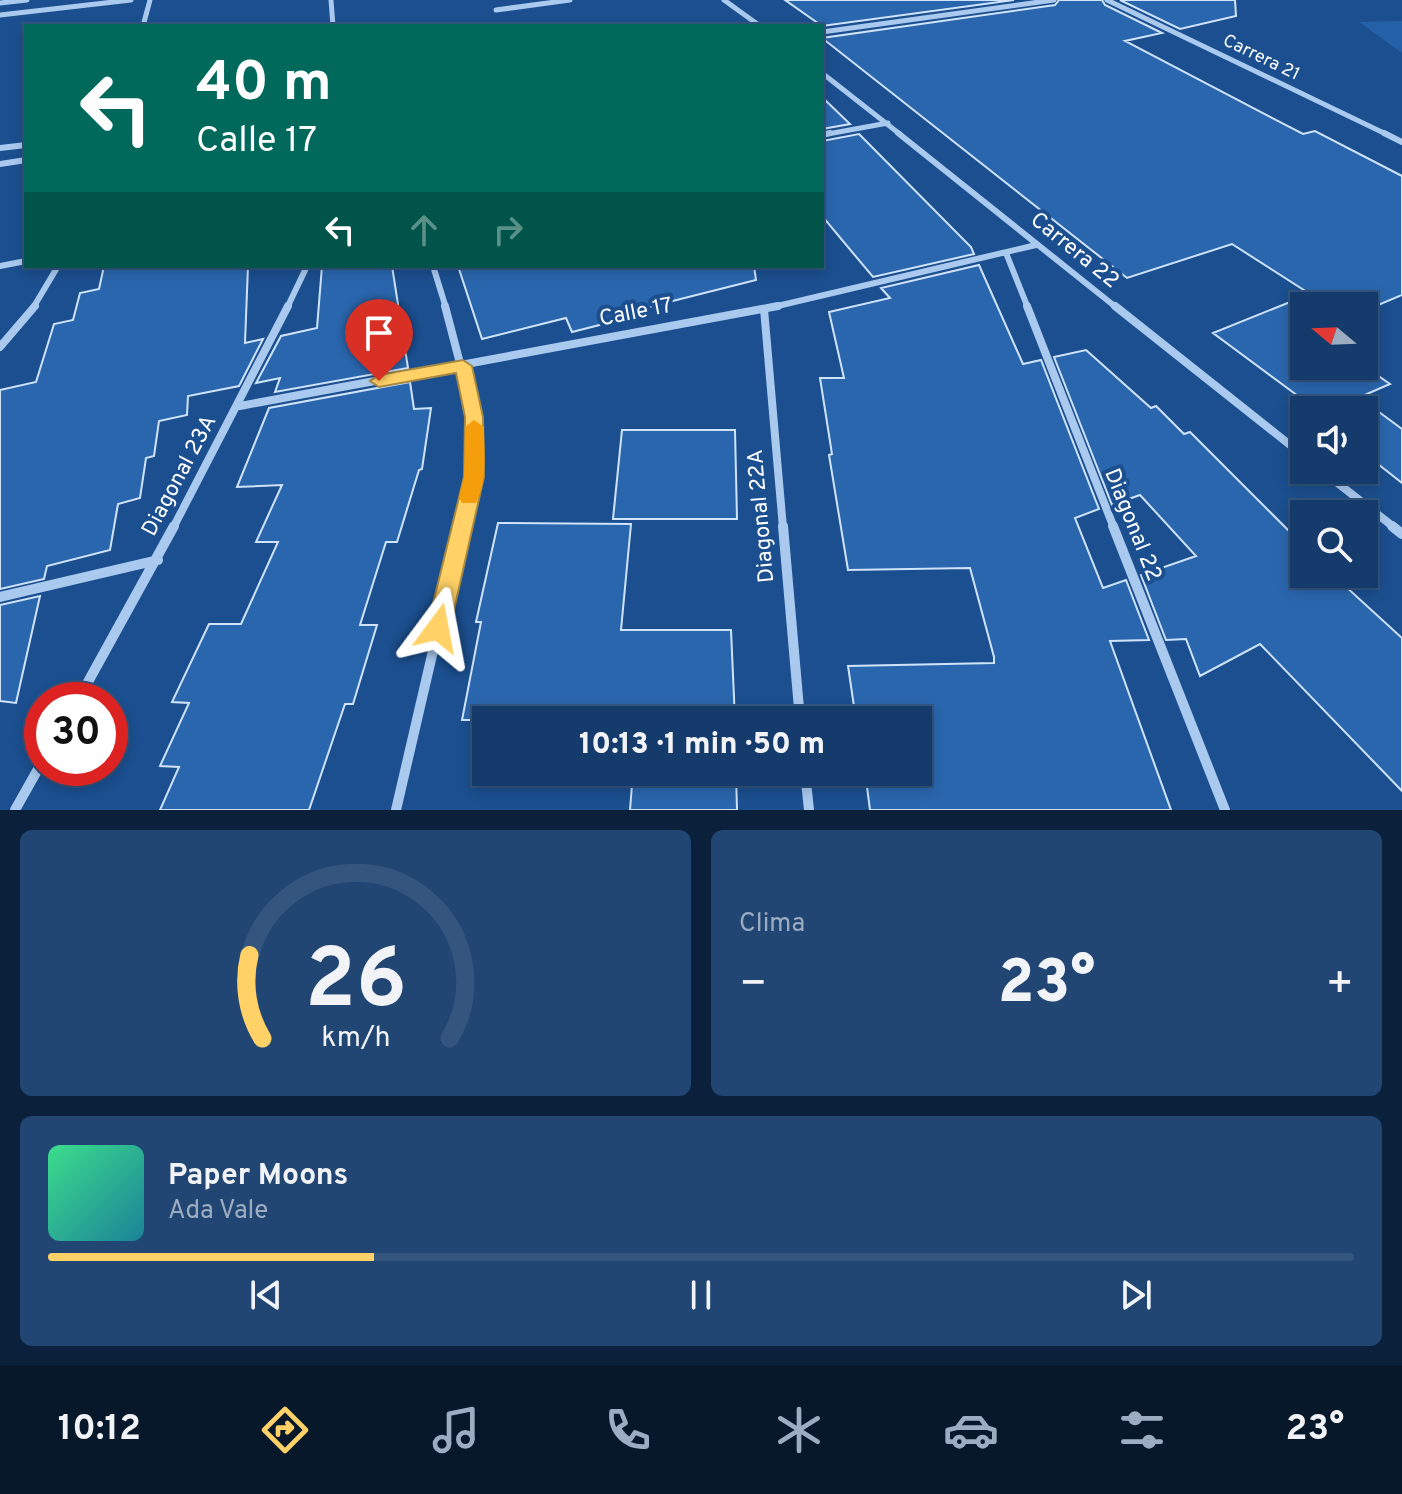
<!DOCTYPE html>
<html lang="es">
<meta charset="utf-8">
<style>
:root{--surface:#143b6b;--page:#214673;--text:#f1f3f6;--muted:#9dadc1;--line:#33557e;--accent:#ffd166}
body{margin:0;font-family:Overpass,sans-serif;background:var(--page);color:var(--text);height:100vh;display:flex;flex-direction:column;font-size:30px;white-space:nowrap}
*{box-sizing:border-box;margin:0}
p{font-size:26px;color:var(--muted)}
.icon{flex:none;width:44px;height:44px;fill:none;stroke:currentColor;stroke-width:2;stroke-linecap:round;stroke-linejoin:round}
.map{position:relative;height:810px;overflow:hidden}
.drawer{display:flex;flex-direction:column;gap:20px;padding:20px;background:#0b203b;flex:1}
.drawer>*{flex:none}
.guide{position:absolute;left:24px;top:24px;width:800px;height:244px;border-radius:0px;box-shadow:0 4px 12px #0003,0 0 0 2px var(--line);background:#00695c;color:#fff;overflow:hidden}
.needle{width:52px;rotate:289deg}
.fabs{position:absolute;left:1290px;top:292px;display:grid;gap:16px}
.fabs a{display:grid;place-items:center;width:88px;height:88px;border-radius:0px;background:var(--surface);box-shadow:0 4px 12px #0003,0 0 0 2px var(--line);font-size:40px}
.speed{position:absolute;left:24px;top:682px;display:flex;gap:16px;font-size:40px;font-weight:700;text-align:center}
.speed>*{display:grid;place-content:center;width:104px;height:104px;border-radius:50%;background:var(--surface);box-shadow:0 4px 12px #0003,0 0 0 2px var(--line);line-height:1}
.speed .limit{border:12px solid #d22;background:#fff;color:#111}
.pin{position:absolute;display:grid;place-items:center;width:68px;height:68px;color:#fff;margin:-82px -34px;border-radius:50% 50% 50% 0;rotate:-45deg;box-shadow:0 0 8px #0007}
.pin .icon{rotate:45deg}
.me{position:absolute;width:88px;margin:-44px;rotate:13deg;stroke-linejoin:round;filter:drop-shadow(0 0 6px #0008)}
.turn{display:flex;align-items:center;gap:28px;height:168px;padding:0 40px;font-size:36px}
.turn .icon{width:104px;height:104px;stroke-width:2.5}
.turn b{display:block;font-size:56px;line-height:68px}
.lanes{display:flex;align-items:center;height:76px;padding:0 40px;background:#0003;justify-content:center;gap:40px;direction:ltr}
.lanes .off{opacity:.35}
.big{font-size:60px;font-weight:800;line-height:1.1}
.drawer .card{flex:1;display:flex;flex-direction:column;justify-content:center;gap:12px;min-width:0;padding:0 28px;border-radius:12px;background:var(--page)}
.drawer .dial{align-items:center;gap:0}
.dial svg{height:208px;overflow:visible;fill:none;stroke:var(--line);stroke-width:7;stroke-linecap:round;text-anchor:middle}
.dial text{fill:var(--text);stroke:none}
.song{display:flex;align-items:center;gap:24px}
.cover{width:96px;height:96px;border-radius:12px;background:linear-gradient(135deg,hsl(150 70% 55%),hsl(190 70% 35%))}
.played{height:8px;border-radius:4px;background:linear-gradient(90deg,var(--accent) 25%,var(--line) 25%)}
.keys{display:flex;justify-content:space-around;direction:ltr}
.heat{display:flex;justify-content:space-between;align-items:center;font-size:44px;direction:ltr}
.drawer .tiles{flex:1;display:grid;gap:20px;grid-template-columns:1fr 1fr}
.card:last-child{grid-column:span 2}
.trip{position:absolute;left:472px;top:706px;width:460px;height:80px;border-radius:0px;background:var(--surface);box-shadow:0 4px 12px #0003,0 0 0 2px var(--line);font-weight:800;line-height:80px;text-align:center}
.dock{display:flex;height:128px;justify-content:space-around;align-items:center;background:#08182b;color:var(--muted)}
.dock .icon{width:56px;height:56px}
.dock .active{color:var(--accent)}
.dock b{font-size:36px;color:var(--text)}
.map>svg:first-child{display:block}
.green{fill:#2461a8}
.building{fill:#2a66ad;stroke:#cfe3fa;stroke-width:2}
.lines{fill:none;stroke-linecap:round;stroke-linejoin:round}
.street-far3{stroke:#a9c9ee;stroke-width:5}
.street-far2{stroke:#a9c9ee;stroke-width:6}
.street-far1{stroke:#a9c9ee;stroke-width:8}
.street{stroke:#a9c9ee;stroke-width:10}
.route{fill:#ffd166;stroke:#a68842;stroke-width:2}
.slow{fill:#f59e0b}
.labels{text-anchor:middle;dominant-baseline:central;stroke-width:8;stroke-linejoin:round;paint-order:stroke}
.far-street-label{font-size:18px;fill:#fff;stroke:#1b4f8f}
.street-label{font-size:22px;fill:#fff;stroke:#1b4f8f}
</style>
<div class="map">
<svg width="1402" height="810" viewBox="0 0 1402 810">
<rect width="100%" height="100%" fill="#1b4f8f"/>
<path class="green" d="M1402,21v32l-43,-31z"/>
<path class="building" d="M785,0h229l-192,26z
M1059,0h43l3,5 57,28 -37,8 178,93 12,-3 87,45v119l-38,16v-5h-60v60h60l26,18 -60,26h-13l-104,-77 97,-39 -78,-50 -105,34 -305,-240 233,-33z
M1120,0h115l1,16 -56,13z
M822,97l28,27 -28,5z
M859,134l112,113 3,7 -101,23 -51,-61v-75z
M979,265l44,99 18,-4 58,149 -24,9 28,70 23,-8 23,60 -39,1 61,169h-301l-5,-38h53v-52h-62l-8,-54 146,-3v-6l-24,-89 -122,2 -19,-115 3,-1 -12,-76h24l-15,-66 61,-14 -9,-10z
M104,266h144l-3,77 18,-4 -24,47 -51,10 -1,19 -28,6 -5,35 -8,2 -6,40 -22,6 -8,46 -63,16 -3,13 -44,10v-199l36,-8 18,-58 19,-4 7,-27 19,-4z
M322,266h70l16,102 -133,24 5,-14 -24,5 25,-47 36,-8z
M458,266h296l2,14 -135,34 2,5 -51,13 -6,-14 -84,21z
M1086,350l65,58 5,-2 28,28 6,-2 114,114v28h28l70,64v153l-142,-147 -60,32 -14,-37 -20,1 -25,-65 55,-19 -56,-61 -28,10 -58,-148z
M410,382l4,27 17,-1 -9,61 -3,1 -22,72h-11l-26,83h17l-24,79h-8l-36,106h-149l19,-43 -19,-1 29,-63 -17,-1 37,-78h32l37,-82h-22l26,-57 -45,2 32,-79z
M1364,401l38,28v54l-38,-30z
M622,430h113l2,89h-124z
M498,523l133,1 -10,106h110l4,90h-273l19,-98h-5z
M40,596l-24,107 -16,-2v-96z
M633,772h103l1,38h-107z"/>
<g class="lines">
<path class="street-far3" d="M331,0l2,26
M724,0l36,26
M1107,0l281,135
M0,3l27,-3
M496,10l74,-10
M0,15l131,-15
M143,26l7,-26
M822,32l232,-32
M822,73l79,62
M822,135l66,-12"/>
<path class="street-far2" d="M898,133l219,175
M1384,133l18,9
M822,135l8,-2
M0,148l26,-3
M0,164l26,-4
M1006,253l22,55
M0,266l26,-5
M433,266l13,42
M33,308l25,-42
M287,308l20,-42
M769,308l267,-63"/>
<path class="street-far1" d="M445,306l29,111v60l-12,51
M1027,306l87,222
M1115,306l189,150
M764,309l19,219
M0,347l35,-41
M240,406l538,-100
M1321,470l74,58
M173,528l115,-222"/>
<path class="street" d="M783,526l17,194
M1113,526l112,284
M1392,526l10,8
M0,597l158,-37
M78,700l96,-174
M805,772l4,38
M15,810l27,-48
M396,810l66,-284"/>
</g>
<path class="route" d="M463,360l9,6 11,51 1,60 -34,151 -4,7 -8,3 -8,-3 -3,-7 37,-151 1,-60 -9,-44 -77,14 -9,-6 9,-6z"/>
<path class="slow" d="M474,420l10,7c0,25 4,53 -8,76h-14l-3,-6 5,-20 1,-50z"/>
<g class="labels">
<g class="far-street-label">
<text transform="translate(1261 58) rotate(26)">Carrera 21</text>
</g>
<g class="street-label">
<text transform="translate(1074 251) rotate(39)">Carrera 22</text>
<text transform="translate(636 313) rotate(-11)">Calle 17</text>
<text transform="translate(180 476) rotate(-62)">Diagonal 23A</text>
<text transform="translate(762 516) rotate(-95)">Diagonal 22A</text>
<text transform="translate(1132 525) rotate(68)">Diagonal 22</text>
</g>
</g>
</svg>
<div class="fabs">
<a><svg class="needle" viewBox="-14 -14 28 28"><path d="M0-13l5 13h-10z" fill="#e53935"/><path d="M0 13l5-13h-10z" fill="#9dadc1"/></svg></a>
<a><svg class="icon" aria-label="sound" viewBox="0 0 24 24"><path d="M4 9h4l5-4v14l-5-4H4zM17 9q2 3 0 6"/></svg></a>
<a><svg class="icon" aria-label="search" viewBox="0 0 24 24"><circle cx="10" cy="10" r="6"/><path d="M15 15l6 6"/></svg></a>
</div>
<div class="speed"><div class="limit">30</div></div>
<div class="pin" style="left:379px;top:381px;background:#d93025"><svg class="icon" aria-label="arrive" viewBox="0 0 24 24"><path d="M6 21V4h12l-3 4 3 4H6"/></svg></div>
<svg class="me" style="left:438px;top:628px" viewBox="-20 -20 40 40"><path d="M0-17L14 15 0 8-14 15z" fill="#ffd166" stroke="#fff" stroke-width="4"/></svg>
<div class="trip">10:13 · 1 min · 50 m</div>
<div class="guide">
<div class="turn"><svg class="icon" aria-label="left" viewBox="0 0 24 24"><path d="M17 20v-9H6M10 6l-5 5 5 5"/></svg><div><b>40 m</b>Calle 17</div></div>
<div class="lanes"><svg class="icon" aria-label="left" viewBox="0 0 24 24"><path d="M17 20v-9H6M10 6l-5 5 5 5"/></svg><svg class="icon off" aria-label="ahead" viewBox="0 0 24 24"><path d="M12 20V5M6 11l6-6 6 6"/></svg><svg class="icon off" aria-label="right" viewBox="0 0 24 24"><path d="M7 20v-9h11M14 6l5 5-5 5"/></svg></div>
</div>
</div>
<section class="drawer">
<div class="tiles">
<div class="card dial"><svg viewBox="0 0 100 80">
<path d="M14 69A42 42 0 1 1 86 69"/>
<path d="M14 69A42 42 0 0 1 9 37" stroke="#ffd166"/>
<text x="50" y="56" font-size="32" font-weight="700">26</text>
<text x="50" y="72" font-size="11">km/h</text>
</svg></div>
<div class="card"><p>Clima</p>
<div class="heat"><a>−</a><b class="big">23°</b><a>+</a></div>
</div>
<div class="card">
<div class="song"><i class="cover"></i><div><b>Paper Moons</b><p>Ada Vale</p></div></div>
<div class="played"></div>
<div class="keys"><svg class="icon" aria-label="previous" viewBox="0 0 24 24"><path d="M18 5L8 12l10 7zM5 5v14"/></svg><svg class="icon" aria-label="pause" viewBox="0 0 24 24"><path d="M8 5v14M16 5v14"/></svg><svg class="icon" aria-label="next" viewBox="0 0 24 24"><path d="M6 5l10 7-10 7zM19 5v14"/></svg></div>
</div>
</div>
</section>
<nav class="dock">
<b>10:12</b>
<svg class="icon active" aria-label="directions" viewBox="0 0 24 24"><path d="M12 3l9 9-9 9-9-9zM9 14v-3h6M13 9l2 2-2 2"/></svg>
<svg class="icon" aria-label="music" viewBox="0 0 24 24"><path d="M9 18V5l10-2v13"/><circle cx="6" cy="18" r="3"/><circle cx="16" cy="16" r="3"/></svg>
<svg class="icon" aria-label="phone" viewBox="0 0 24 24"><path d="M5 4h4l2 5-3 2q2 4 5 5l2-3 5 2v4C11 20 4 13 5 4z"/></svg>
<svg class="icon" aria-label="climate" viewBox="0 0 24 24"><path d="M12 3v18M4 7l16 10M4 17L20 7"/></svg>
<svg class="icon" aria-label="car" viewBox="0 0 24 24"><path d="M5 17H2v-5l4-1 3-4h7l3 4 3 1v5h-3M9 17h6M6 11h13"/><circle cx="7" cy="17" r="2"/><circle cx="17" cy="17" r="2"/></svg>
<svg class="icon" aria-label="filters" viewBox="0 0 24 24"><path d="M4 7h16M4 17h16"/><circle cx="9" cy="7" r="2"/><circle cx="15" cy="17" r="2"/></svg>
<b>23°</b>
</nav>
